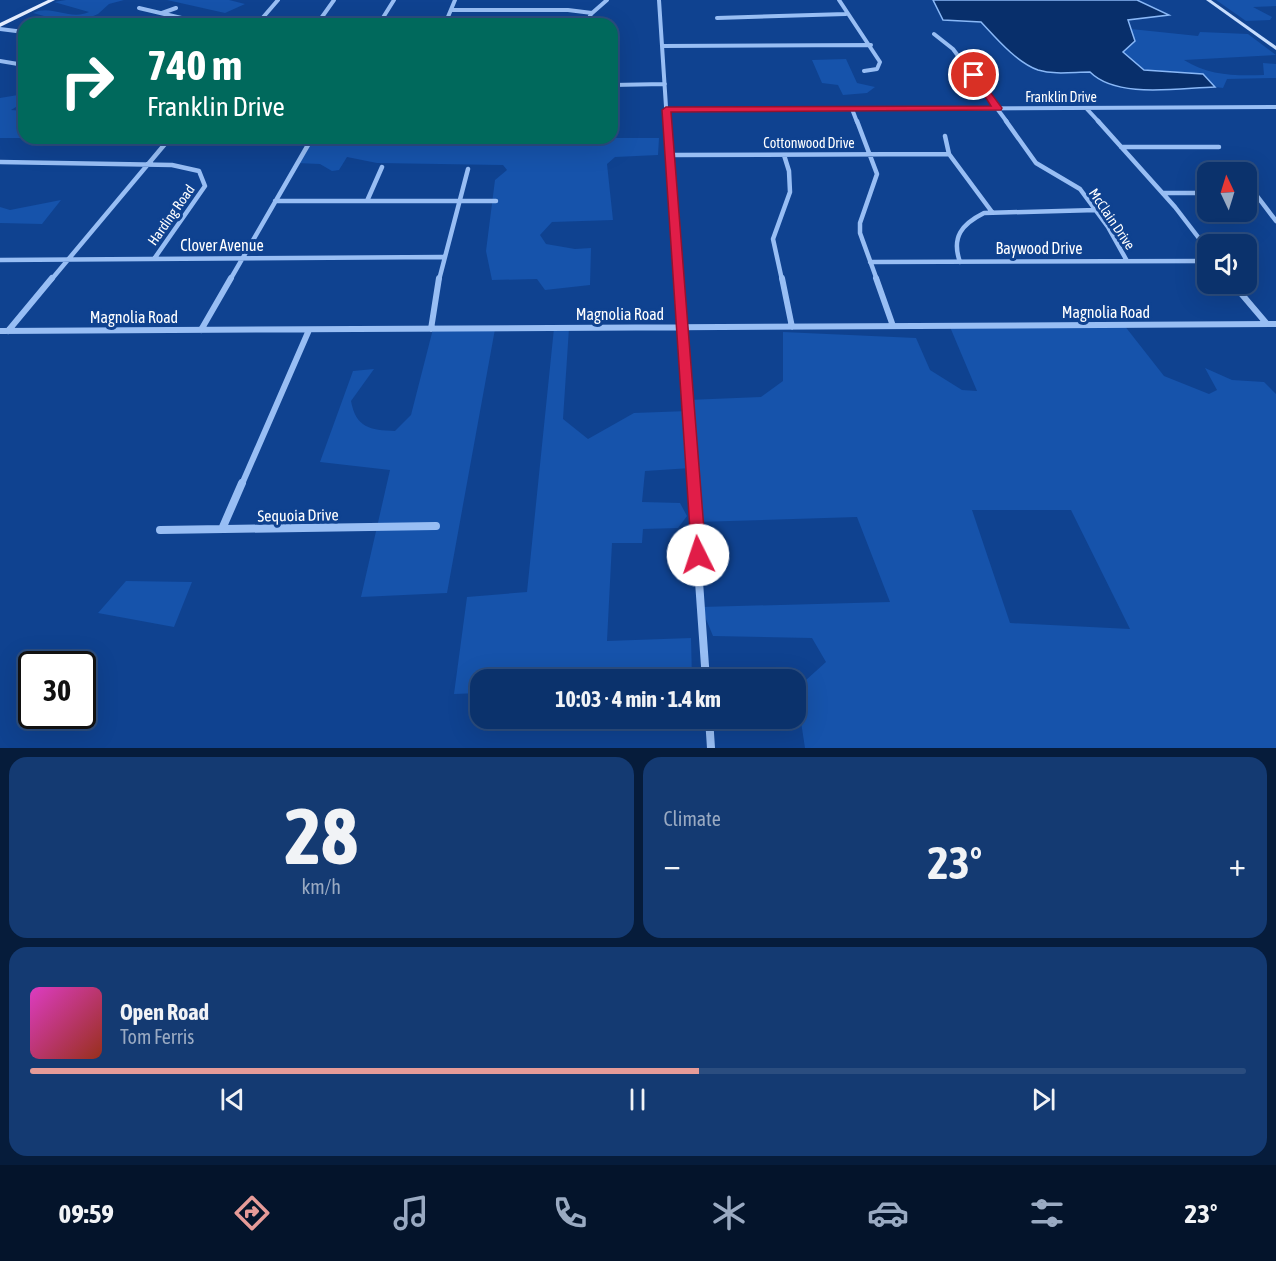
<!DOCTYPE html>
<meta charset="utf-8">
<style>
:root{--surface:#0b326c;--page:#143a72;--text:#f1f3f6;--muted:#9aaac2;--line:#2b4d7f;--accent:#e69b98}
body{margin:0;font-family:"Asap Condensed",sans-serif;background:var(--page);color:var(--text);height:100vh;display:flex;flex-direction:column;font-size:22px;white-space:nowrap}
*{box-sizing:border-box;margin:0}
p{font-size:20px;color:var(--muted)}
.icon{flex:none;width:33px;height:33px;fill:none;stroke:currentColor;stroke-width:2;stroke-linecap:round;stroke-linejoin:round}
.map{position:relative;height:748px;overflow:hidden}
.sheet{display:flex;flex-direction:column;gap:9px;padding:9px;background:#061c3b;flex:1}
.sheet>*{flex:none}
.top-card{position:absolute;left:18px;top:18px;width:600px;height:126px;border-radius:18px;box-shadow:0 6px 24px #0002,0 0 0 2px var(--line);background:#00695c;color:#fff;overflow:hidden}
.needle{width:39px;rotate:356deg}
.tools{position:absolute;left:1197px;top:162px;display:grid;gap:12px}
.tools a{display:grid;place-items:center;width:60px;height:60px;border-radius:12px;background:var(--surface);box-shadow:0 6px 24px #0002,0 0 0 2px var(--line);font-size:30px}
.speed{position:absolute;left:18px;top:651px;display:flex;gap:12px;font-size:30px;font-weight:700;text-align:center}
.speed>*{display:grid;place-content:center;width:78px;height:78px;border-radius:50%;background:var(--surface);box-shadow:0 6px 24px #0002,0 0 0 2px var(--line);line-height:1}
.speed .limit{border:3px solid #111;border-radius:9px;background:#fff;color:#111}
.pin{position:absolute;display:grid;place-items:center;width:51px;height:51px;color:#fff;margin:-26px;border:3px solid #fff;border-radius:50%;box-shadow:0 2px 6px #0007}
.me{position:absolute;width:66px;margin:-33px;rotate:356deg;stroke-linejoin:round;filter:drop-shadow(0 0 4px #0008)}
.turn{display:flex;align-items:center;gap:21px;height:126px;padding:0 30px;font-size:27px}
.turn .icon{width:78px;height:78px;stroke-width:2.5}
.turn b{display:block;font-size:42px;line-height:51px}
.big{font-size:45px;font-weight:700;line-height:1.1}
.sheet .card{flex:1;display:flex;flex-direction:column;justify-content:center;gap:9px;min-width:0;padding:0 21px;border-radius:18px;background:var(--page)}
.sheet .dial{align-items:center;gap:0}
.dial b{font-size:78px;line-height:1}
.song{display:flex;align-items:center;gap:18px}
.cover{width:72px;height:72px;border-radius:9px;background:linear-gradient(135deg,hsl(310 70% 55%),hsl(10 70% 35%))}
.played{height:6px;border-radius:3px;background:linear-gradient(90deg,var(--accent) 55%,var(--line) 55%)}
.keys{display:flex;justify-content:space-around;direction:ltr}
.heat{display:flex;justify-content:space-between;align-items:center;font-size:33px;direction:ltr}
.sheet .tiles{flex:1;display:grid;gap:9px;grid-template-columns:1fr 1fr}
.card:last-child{grid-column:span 2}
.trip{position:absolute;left:470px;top:669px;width:336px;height:60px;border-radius:18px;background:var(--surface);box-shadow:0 6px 24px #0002,0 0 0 2px var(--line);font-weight:700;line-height:60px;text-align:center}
.dock{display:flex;height:96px;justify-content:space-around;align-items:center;background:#04142b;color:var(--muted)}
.dock .icon{width:42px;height:42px}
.dock .selected{color:var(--accent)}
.dock b{font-size:27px;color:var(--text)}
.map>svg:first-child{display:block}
.green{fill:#1653ab;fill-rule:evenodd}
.water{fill:#082f6b;stroke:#89b8f7;stroke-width:1.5}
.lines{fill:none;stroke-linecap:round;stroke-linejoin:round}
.street-far3{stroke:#98bef4;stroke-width:4}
.street-far2{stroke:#98bef4;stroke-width:4.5}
.street-far1{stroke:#98bef4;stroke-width:6}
.street{stroke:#98bef4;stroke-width:8}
.secondary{fill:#c7ddfd;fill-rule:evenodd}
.primary{fill:#e5eeff;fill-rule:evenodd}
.route{fill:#e11d48;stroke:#92132f;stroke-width:1.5}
.labels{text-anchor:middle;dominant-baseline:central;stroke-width:6;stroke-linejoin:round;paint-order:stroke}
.far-street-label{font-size:14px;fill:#fff;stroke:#0f4290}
.street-label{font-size:16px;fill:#fff;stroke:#0f4290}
</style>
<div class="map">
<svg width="1276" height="748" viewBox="0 0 1276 748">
<rect width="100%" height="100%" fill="#0f4290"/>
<path class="green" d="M66,0h58l-15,4 -11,10 -24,10 -41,-11c18,-9 37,8 56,-1l-35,-10z
M167,0h62l16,4 -20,9z
M1216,0h60v6l-23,1 19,10 -2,3 -24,1z
M1131,29l67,7 2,-4 48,2 28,21 -92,5c25,16 52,16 80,15l-1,-12 13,1v14l-49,1 -4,9 -8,-1 -12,-13 -59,-4 -21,-18 12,-11z
M846,59l11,24 18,4 -8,6 -24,2 -5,-10 -16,-2 -10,-23z
M24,94v8l-13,8 13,1v27h-24v-40z
M311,138h348l-1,17 -43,2 -8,7 6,56 -61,2 -12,13 6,9 29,5 16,-1 -1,37 -45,5 -8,-11 -45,1 -6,-29 9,-71 12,-10 -4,-5 -126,-2 -30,-6 -8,13 -7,1 -12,-7 -24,-1z
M61,200l-19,24 -42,-1v-16l10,3z
M1124,325l40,51 45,18 8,-4 -12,-22 27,12 32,2 12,12v354h-471l-9,-59 30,-27 -14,-24 -99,-2 -12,-29 189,-5 -33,-85 -161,5 -5,-54 -46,3 -3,31 38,1 7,13 -9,12 -35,1 -1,14h-30l-5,98 84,-3 1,41 -212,1v13l-26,1 13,-97 60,-5 27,-264h15l-6,91 25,20 46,-26 54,-2 -1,-11 74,-3 22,-16v-49l133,6 14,32 32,20 15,1 -27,-64zM972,510h99l59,119 -120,-6z
M433,329h62l-48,264 -86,4 29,-127 -70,-8 33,-91 21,-2 -23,32c5,27 19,29 44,30l16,-16z
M126,581l66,1 -18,45 -76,-14z"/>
<path class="water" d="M933,0h204l32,15 -41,5 7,21 -12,11 21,18 59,4 12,13c-37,1 -98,12 -125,-15 -17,0 -35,3 -52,-2 -22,-8 -42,-32 -57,-48l-38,-2z"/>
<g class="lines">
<path class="street-far3" d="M659,0l8,122
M839,0l41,62 -3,7 -13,2
M139,8l68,16
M451,10h117l24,3
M162,13l14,-5
M717,18l129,-4
M259,22l19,-22
M211,24l108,-2
M317,24l17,-24
M379,24l15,-24
M445,24l10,-24
M586,24l5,-10 16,-14
M0,29l24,3
M934,34l19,15 54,73
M662,46l209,-1
M0,61l24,4
M612,85l53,-1
M1086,108l13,14
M852,109l5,13
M666,110l610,-3"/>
<path class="street-far2" d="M667,121l11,159
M857,121l20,53 -17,49v10l17,47
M1006,121l30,42 44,26 28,38 19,34
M1098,121l77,86 33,43
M945,136l4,18 43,58
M1121,147h98
M670,155l279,-1
M0,162l172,3 27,6 6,15 -51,73
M1163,193h45
M1246,193l11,3 19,25
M275,201h221
M367,201l15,-34
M0,260l443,-3
M870,262l338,-1
M960,262c-9,-25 2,-38 24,-49l112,-3
M51,280l119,-142
M230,280l82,-142
M439,280l29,-111
M782,280l-9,-41 17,-47 -1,-21 -5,-16"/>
<path class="street-far1" d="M678,278l14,206
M782,278l10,49
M876,278l17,48
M1233,284l34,40
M431,329l8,-51
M201,330l30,-52
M0,331l1276,-7
M8,331l44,-53
M242,484l67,-154"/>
<path class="street" d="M692,483l14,197
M222,529l20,-46
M160,530l276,-4
M709,718l2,30"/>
<path class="secondary" d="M1206,0h5l65,46v4z"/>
<path class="primary" d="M48,0h7l-55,27v-4z"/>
</g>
<path class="route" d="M971,74h6l25,34 -1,2 -330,2 35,443 -2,5 -6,3 -6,-3 -30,-450 4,-3 325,-1z"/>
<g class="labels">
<g class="far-street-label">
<text x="1061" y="97">Franklin Drive</text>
<text x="809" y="143">Cottonwood Drive</text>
<text transform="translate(171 215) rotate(-55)">Harding Road</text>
<text transform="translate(1112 219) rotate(56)">McClain Drive</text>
</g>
<g class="street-label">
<text x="222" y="245">Clover Avenue</text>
<text x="1039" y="248">Baywood Drive</text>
<text x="1106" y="312">Magnolia Road</text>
<text x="620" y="314">Magnolia Road</text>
<text x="134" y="317">Magnolia Road</text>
<text transform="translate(298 515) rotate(-1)">Sequoia Drive</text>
</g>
</g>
</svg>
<div class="tools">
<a><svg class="needle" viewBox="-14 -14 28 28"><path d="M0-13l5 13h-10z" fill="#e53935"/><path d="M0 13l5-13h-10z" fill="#9aaac2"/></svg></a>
<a><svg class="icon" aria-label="sound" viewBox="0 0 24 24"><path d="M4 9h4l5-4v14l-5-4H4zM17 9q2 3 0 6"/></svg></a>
</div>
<div class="speed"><div class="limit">30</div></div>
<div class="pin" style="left:974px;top:75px;background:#d93025"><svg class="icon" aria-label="arrive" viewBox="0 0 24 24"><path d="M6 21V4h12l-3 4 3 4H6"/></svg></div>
<svg class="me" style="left:698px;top:555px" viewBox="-20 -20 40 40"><circle r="19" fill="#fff"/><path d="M0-13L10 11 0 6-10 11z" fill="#e11d48"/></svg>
<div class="trip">10:03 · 4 min · 1.4 km</div>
<div class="top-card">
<div class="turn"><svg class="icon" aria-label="right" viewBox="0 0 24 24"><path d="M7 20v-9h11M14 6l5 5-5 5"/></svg><div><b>740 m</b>Franklin Drive</div></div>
</div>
</div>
<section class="sheet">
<div class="tiles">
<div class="card dial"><b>28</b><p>km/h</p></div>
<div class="card"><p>Climate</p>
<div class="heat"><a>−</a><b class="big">23°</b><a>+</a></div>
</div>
<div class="card">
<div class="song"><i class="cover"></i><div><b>Open Road</b><p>Tom Ferris</p></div></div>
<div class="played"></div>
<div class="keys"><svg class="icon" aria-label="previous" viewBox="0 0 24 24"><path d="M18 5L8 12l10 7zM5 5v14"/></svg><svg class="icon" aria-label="pause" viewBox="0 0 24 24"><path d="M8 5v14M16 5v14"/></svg><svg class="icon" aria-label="next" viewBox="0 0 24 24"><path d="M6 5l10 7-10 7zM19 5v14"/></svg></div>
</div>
</div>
</section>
<nav class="dock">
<b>09:59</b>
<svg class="icon selected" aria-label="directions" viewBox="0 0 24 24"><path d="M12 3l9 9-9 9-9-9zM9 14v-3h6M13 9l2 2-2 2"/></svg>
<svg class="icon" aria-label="music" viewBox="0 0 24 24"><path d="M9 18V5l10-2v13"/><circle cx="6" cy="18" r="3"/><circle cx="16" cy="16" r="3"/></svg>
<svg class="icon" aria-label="phone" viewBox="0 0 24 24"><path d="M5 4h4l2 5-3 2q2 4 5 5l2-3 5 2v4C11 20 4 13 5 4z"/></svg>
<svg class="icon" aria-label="climate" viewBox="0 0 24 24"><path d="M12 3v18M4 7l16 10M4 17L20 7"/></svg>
<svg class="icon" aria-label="car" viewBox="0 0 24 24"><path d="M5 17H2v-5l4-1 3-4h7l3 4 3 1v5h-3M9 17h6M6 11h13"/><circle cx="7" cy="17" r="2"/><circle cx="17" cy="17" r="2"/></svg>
<svg class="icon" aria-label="filters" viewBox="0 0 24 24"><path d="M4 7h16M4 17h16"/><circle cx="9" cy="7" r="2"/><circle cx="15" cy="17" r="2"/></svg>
<b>23°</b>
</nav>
